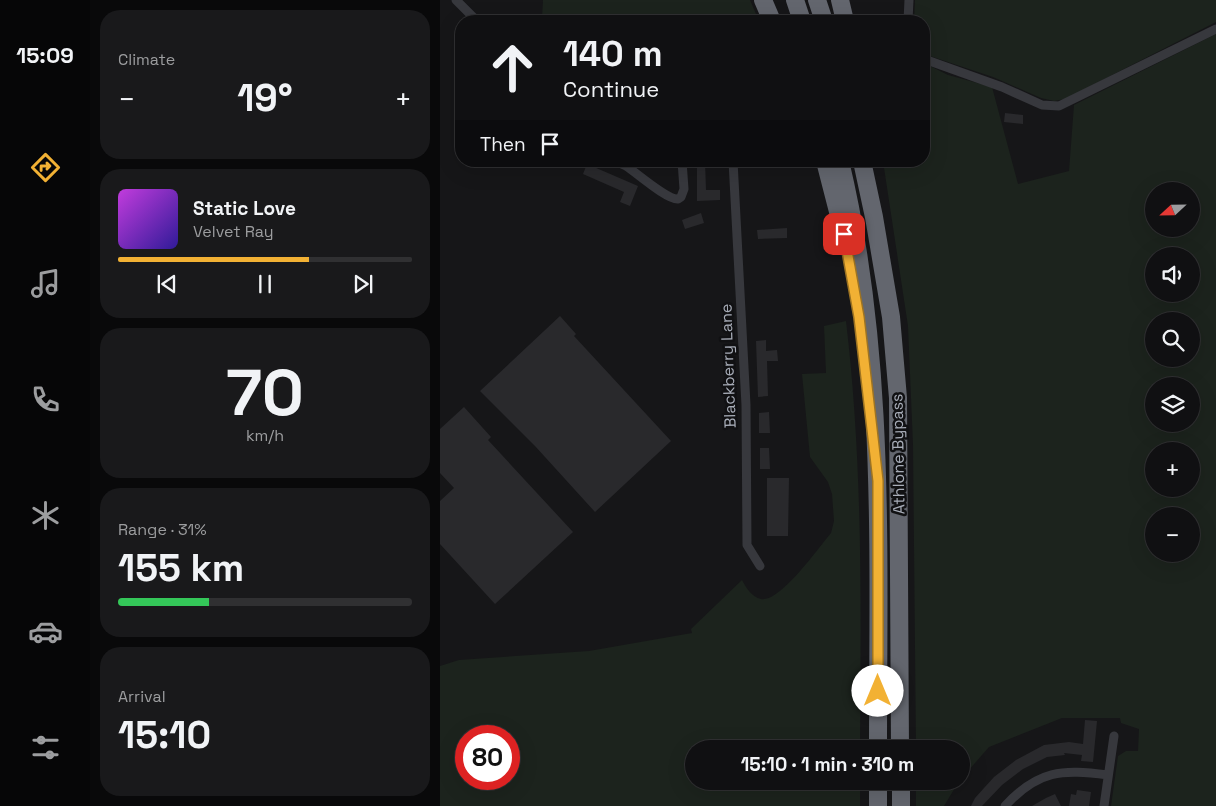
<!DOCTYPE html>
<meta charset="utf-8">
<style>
:root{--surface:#101012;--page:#19191b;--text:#f1f3f6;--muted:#9c9d9f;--line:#303032;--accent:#f2b134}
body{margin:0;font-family:"Space Grotesk",sans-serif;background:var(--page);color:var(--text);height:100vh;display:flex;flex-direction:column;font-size:19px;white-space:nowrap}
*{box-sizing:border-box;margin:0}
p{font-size:16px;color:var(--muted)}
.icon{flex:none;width:28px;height:28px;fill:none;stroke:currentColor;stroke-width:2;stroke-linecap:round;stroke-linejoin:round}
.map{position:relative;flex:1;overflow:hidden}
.panel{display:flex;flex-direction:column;gap:10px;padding:10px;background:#09090a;width:350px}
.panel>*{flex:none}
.hud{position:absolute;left:15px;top:15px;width:475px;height:152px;border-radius:20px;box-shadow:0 5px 20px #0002,0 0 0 1px var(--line);background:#101012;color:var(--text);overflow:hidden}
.needle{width:32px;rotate:248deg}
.controls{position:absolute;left:705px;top:182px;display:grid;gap:10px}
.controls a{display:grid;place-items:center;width:55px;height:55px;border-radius:50%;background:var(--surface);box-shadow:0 5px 20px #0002,0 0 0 1px var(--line);font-size:25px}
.speed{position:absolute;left:15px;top:725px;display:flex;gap:10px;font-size:25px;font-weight:700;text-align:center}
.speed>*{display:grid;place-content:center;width:65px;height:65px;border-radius:50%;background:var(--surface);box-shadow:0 5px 20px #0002,0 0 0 1px var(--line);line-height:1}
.speed .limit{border:8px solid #d22;background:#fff;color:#111}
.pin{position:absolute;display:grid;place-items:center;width:42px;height:42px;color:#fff;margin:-21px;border-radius:10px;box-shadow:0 2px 8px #0006}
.me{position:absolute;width:55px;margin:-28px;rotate:0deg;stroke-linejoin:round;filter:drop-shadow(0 0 4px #0008)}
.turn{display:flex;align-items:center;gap:18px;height:105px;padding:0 25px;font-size:22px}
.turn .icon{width:65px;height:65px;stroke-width:2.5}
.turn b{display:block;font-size:35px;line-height:42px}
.then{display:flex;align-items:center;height:48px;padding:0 25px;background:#0003;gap:10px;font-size:19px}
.big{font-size:38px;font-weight:700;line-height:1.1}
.panel .card{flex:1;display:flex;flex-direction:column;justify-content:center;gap:8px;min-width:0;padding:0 18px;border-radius:20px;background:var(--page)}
.panel .dial{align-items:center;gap:0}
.dial b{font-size:65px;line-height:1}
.song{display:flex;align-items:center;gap:15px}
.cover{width:60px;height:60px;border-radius:8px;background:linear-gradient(135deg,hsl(290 70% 55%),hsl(250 70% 35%))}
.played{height:5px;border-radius:2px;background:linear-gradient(90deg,var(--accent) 65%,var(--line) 65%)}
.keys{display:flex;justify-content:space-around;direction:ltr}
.heat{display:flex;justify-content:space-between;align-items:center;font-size:28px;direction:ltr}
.charge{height:8px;border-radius:4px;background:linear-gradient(90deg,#34c759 31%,var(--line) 0)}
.trip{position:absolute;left:245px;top:740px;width:285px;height:50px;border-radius:25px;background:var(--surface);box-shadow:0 5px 20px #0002,0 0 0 1px var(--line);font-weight:700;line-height:50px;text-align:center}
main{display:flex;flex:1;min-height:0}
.menu{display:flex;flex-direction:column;width:90px;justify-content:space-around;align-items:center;background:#060607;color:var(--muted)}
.menu .icon{width:35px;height:35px}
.menu .active{color:var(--accent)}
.menu b{font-size:22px;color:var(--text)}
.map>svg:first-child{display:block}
.green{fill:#1c231d;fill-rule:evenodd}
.building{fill:#29292c}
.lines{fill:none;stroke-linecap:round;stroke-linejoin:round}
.street{stroke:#37383d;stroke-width:9}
.highway{stroke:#63666e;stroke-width:18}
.route-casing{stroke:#9d7322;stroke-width:12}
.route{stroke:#f2b134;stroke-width:9}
.labels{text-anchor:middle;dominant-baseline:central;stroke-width:5;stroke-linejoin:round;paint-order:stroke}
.street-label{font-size:16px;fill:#a8adb8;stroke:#111113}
</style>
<main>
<nav class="menu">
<b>15:09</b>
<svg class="icon active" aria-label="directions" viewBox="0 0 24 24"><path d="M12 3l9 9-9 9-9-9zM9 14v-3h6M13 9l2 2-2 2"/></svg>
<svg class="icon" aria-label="music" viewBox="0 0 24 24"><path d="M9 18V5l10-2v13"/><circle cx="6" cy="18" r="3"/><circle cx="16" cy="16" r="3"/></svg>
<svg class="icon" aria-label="phone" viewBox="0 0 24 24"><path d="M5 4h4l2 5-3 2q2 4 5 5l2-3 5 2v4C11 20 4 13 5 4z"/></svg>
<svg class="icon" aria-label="climate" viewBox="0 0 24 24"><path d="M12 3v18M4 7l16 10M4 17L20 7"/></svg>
<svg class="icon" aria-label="car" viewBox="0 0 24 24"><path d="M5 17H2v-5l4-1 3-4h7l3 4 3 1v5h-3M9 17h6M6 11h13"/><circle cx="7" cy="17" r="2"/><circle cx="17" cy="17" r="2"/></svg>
<svg class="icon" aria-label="filters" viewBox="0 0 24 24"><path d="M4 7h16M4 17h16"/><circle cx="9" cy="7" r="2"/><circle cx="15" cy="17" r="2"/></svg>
</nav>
<section class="panel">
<div class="card"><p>Climate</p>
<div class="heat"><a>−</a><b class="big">19°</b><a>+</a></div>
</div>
<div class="card">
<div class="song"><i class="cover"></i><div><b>Static Love</b><p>Velvet Ray</p></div></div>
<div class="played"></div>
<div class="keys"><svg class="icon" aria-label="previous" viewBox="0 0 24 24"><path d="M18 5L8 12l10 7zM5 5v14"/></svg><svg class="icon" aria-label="pause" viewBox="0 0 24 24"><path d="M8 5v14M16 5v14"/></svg><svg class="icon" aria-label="next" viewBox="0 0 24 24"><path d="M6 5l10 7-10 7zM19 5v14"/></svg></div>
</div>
<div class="card dial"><b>70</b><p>km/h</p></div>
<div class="card"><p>Range · 31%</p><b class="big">155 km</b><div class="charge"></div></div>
<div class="card"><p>Arrival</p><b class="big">15:10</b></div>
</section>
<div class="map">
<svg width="776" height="806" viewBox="0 0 776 806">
<rect width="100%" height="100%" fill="#161618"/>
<path class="green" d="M103,0h207l9,21h-214l-3,-3z
M475,0h301v22l-151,77 -11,2 -13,-3 -48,-21 -69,-23v-33h-10z
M776,34v772h-105l7,-50 8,-5h12l1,-22 -18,-6 -1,-5h-58l-73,29 -28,32v-30h-45l-3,-304 -5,-119 -25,-165h41v-98l24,12 44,12 26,97 51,-13 5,-66zM714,191h37v38h-37zM714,256h37v38h-37zM714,321h37v38h-37zM714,386h37v38h-37zM714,451h37v38h-37zM714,516h37v38h-37z
M406,321c17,143 15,284 14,428h-166v32h166v25h-420v-140l19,-6 130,-9 103,-18 -1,-4 51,-49c4,8 10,17 19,19 19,4 58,-52 70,-66l3,-12 -2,-27 -4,-12 -18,-25 -8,-83 24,-1 -2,-47zM26,736h43v43h-43z
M476,781h43l-15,25h-28z"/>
<path class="building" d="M565,113l18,2v9l-19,-2z
M257,161h8l1,29h14v10l-23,1z
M147,164l51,22 -8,20 -10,-4 4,-10 -41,-18z
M261,213l3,10 -19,6 -3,-9z
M347,228v10l-29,1 -1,-9z
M120,316l16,18 -2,2 97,105 -76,71 -60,-66 -55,-55z
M326,340v11l11,-1 1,11h-11l1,35 -10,1 -2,-56z
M24,407l27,30 -3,3 85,92 -78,72 -55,-60v-43l14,-13 -14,-15v-44z
M329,412l1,21h-11v-20z
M320,448h9l1,21h-10z
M327,478h22l-1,58h-21z
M645,720l12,1 -4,41 -12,-1 1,-6 -18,-2 1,2 -18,2 -24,12 -21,16 -20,21h-11l4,-8 19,-21 22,-17 28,-15 25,-3 14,2z
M637,790l14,2 -2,14h-20l2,-12 5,1z
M615,794l6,12h-29l14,-8z"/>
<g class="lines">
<path class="street" d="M16,0l21,21
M468,21l1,-21
M484,59l78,28 40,18 17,1 157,-77
M175,161l11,5 1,-5
M293,161l13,244 1,140 13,21
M186,166c11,7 41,34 52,33l3,-2 3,-8 -2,-28
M565,806c33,-36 57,-37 103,-31
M664,806l10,-70"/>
<path class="highway" d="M323,0l9,21
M355,0l7,21
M377,0l7,21
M400,0l5,21
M385,161l19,74
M400,161c46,192 38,392 38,588
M422,161l12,56 17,100 7,81 2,351
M438,781v25
M461,781v25"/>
</g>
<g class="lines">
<defs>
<path id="route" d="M404,234l15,83 19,164v210"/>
</defs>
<use href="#route" class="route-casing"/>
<use href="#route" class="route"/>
</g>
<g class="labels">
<g class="street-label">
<text transform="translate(288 366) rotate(-92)">Blackberry Lane</text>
<text transform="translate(458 454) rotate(-91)">Athlone Bypass</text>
</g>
</g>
</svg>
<div class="controls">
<a><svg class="needle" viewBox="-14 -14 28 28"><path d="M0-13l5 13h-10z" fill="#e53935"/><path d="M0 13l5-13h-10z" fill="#9c9d9f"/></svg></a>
<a><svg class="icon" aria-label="sound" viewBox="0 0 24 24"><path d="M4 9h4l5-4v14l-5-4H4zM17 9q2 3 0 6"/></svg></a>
<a><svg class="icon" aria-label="search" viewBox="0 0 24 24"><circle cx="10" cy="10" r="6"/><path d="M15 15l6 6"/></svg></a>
<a><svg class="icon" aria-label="layers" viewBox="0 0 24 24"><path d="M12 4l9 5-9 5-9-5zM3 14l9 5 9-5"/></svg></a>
<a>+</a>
<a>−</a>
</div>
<div class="speed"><div class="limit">80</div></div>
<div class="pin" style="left:404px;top:234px;background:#d93025"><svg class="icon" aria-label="arrive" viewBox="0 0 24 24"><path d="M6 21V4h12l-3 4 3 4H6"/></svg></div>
<svg class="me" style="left:438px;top:691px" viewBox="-20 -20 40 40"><circle r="19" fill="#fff"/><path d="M0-13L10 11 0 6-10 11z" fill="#f2b134"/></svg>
<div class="trip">15:10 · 1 min · 310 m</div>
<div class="hud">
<div class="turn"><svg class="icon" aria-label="ahead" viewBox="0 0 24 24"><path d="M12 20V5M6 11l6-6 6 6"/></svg><div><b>140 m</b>Continue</div></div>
<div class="then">Then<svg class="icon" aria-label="arrive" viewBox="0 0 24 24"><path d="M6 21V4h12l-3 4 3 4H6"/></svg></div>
</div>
</div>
</main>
